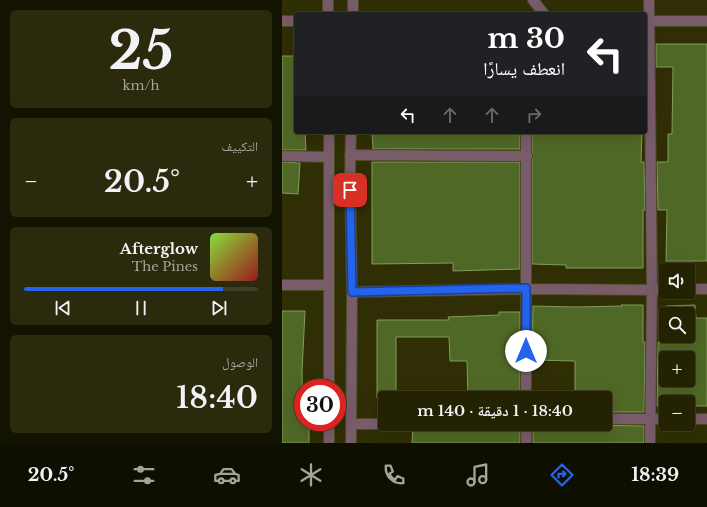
<!DOCTYPE html>
<html lang="ar">
<meta charset="utf-8">
<style>
:root{--surface:#232203;--page:#2b2a0d;--text:#f1f3f6;--muted:#a3a49a;--line:#403f25;--accent:#2563eb}
body{margin:0;font-family:"Libre Baskerville","Noto Naskh Arabic",serif;background:var(--page);color:var(--text);direction:rtl;height:100vh;display:flex;flex-direction:column;font-size:15px;white-space:nowrap}
*{box-sizing:border-box;margin:0}
p{font-size:13px;color:var(--muted)}
.icon{flex:none;width:22px;height:22px;fill:none;stroke:currentColor;stroke-width:2;stroke-linecap:round;stroke-linejoin:round}
.map{position:relative;flex:1;overflow:hidden;direction:ltr}
.panel{display:flex;flex-direction:column;gap:10px;padding:10px;background:#131302;width:282px}
.panel>*{flex:none}
.guide{position:absolute;left:12px;top:12px;width:353px;height:122px;border-radius:4px;box-shadow:0 4px 16px #0002,0 0 0 1px var(--line);direction:rtl;background:#202124;color:#fff;overflow:hidden}
.tools{position:absolute;left:377px;top:263px;display:grid;gap:8px}
.tools a{display:grid;place-items:center;width:36px;height:36px;border-radius:4px;background:var(--surface);box-shadow:0 4px 16px #0002,0 0 0 1px var(--line);font-size:20px}
.speed{position:absolute;left:12px;top:379px;display:flex;gap:8px;font-size:20px;font-weight:700;text-align:center}
.speed>*{display:grid;place-content:center;width:52px;height:52px;border-radius:50%;background:var(--surface);box-shadow:0 4px 16px #0002,0 0 0 1px var(--line);line-height:1}
.speed .limit{border:6px solid #d22;background:#fff;color:#111}
.pin{position:absolute;display:grid;place-items:center;width:34px;height:34px;color:#fff;margin:-17px;border-radius:8px;box-shadow:0 2px 6px #0006}
.me{position:absolute;width:44px;margin:-22px;rotate:0deg;stroke-linejoin:round;filter:drop-shadow(0 0 3px #0008)}
.turn{display:flex;align-items:center;gap:14px;height:84px;padding:0 16px;font-size:18px}
.turn .icon{width:52px;height:52px;stroke-width:2.5}
.turn b{display:block;font-size:28px;line-height:34px}
.lanes{display:flex;align-items:center;height:38px;padding:0 16px;background:#0003;justify-content:center;gap:20px;direction:ltr}
.lanes .off{opacity:.35}
.big{font-size:30px;font-weight:600;line-height:1.1}
.panel .widget{flex:1;display:flex;flex-direction:column;justify-content:center;gap:6px;min-width:0;padding:0 14px;border-radius:6px;background:var(--page)}
.panel .dial{align-items:center;gap:0}
.dial b{font-size:52px;line-height:1}
.song{display:flex;align-items:center;gap:12px}
.cover{width:48px;height:48px;border-radius:6px;background:linear-gradient(135deg,hsl(90 70% 55%),hsl(0 70% 35%))}
.played{height:4px;border-radius:2px;background:linear-gradient(90deg,var(--accent) 85%,var(--line) 85%)}
.keys{display:flex;justify-content:space-around;direction:ltr}
.heat{display:flex;justify-content:space-between;align-items:center;font-size:22px;direction:ltr}
.trip{position:absolute;left:96px;top:391px;width:234px;height:40px;border-radius:4px;background:var(--surface);box-shadow:0 4px 16px #0002,0 0 0 1px var(--line);font-weight:600;line-height:40px;text-align:center;direction:rtl}
.menu{display:flex;height:64px;justify-content:space-around;align-items:center;background:#0e0e01;color:var(--muted)}
.menu .icon{width:28px;height:28px}
.menu .current{color:var(--accent)}
.menu b{font-size:18px;color:var(--text)}
main{display:flex;flex:1;min-height:0}
.map>svg:first-child{display:block}
.building{fill:#506826;stroke:#829d5a;fill-rule:evenodd}
.lines{fill:none;stroke-linecap:round;stroke-linejoin:round}
.minor-casing{stroke:#4b4a21;stroke-width:12}
.tertiary-casing{stroke:#4b4a21;stroke-width:12}
.minor{stroke:#795c6a;stroke-width:10}
.tertiary{stroke:#795c6a;stroke-width:10}
.route-casing{stroke:#184099;stroke-width:10}
.route{stroke:#2563eb;stroke-width:7}
</style>
<main>
<div class="map">
<svg width="425" height="443" viewBox="0 0 425 443">
<rect width="100%" height="100%" fill="#2f2e04"/>
<path class="building" d="M374,44h51v217h-41l1,-51h-9l-1,-48h11v-28h4l1,-67h-17z
M0,56h14v76h9l1,18h-24z
M90,132h148v17h-147z
M250,132h110l-1,30h3l1,48h-2v58h-77v-3l-34,-1z
M0,162l18,1 -2,31 -16,-1z
M90,162h148v107l-67,2v-8l-81,1z
M339,305h22v37h2l-1,70h-39v-14h-30v-37l-43,-1 1,-54 43,1 46,-1z
M413,305l1,13h11v88h-19v-4h-22v4h-9l1,-64h7l1,-36zM384,314h22v22h-22zM384,358h22v22h-22z
M0,311h23l-3,61 1,50v3h6v18h-27z
M217,312h21v86h-52l-1,-37h-17l-1,-24h-53v61h-19v-78h72l-1,-3 51,-2z
M254,424l108,2v17h-111v-18z
M131,425l44,2v-1l63,-1v18h-108z"/>
<g class="lines">
<defs>
<path id="minor" d="M251,0l11,14
M367,0l3,290 -2,153
M244,132v266
M68,155l177,1
M0,156l47,1
M406,289h19
M70,292l174,-3 140,1
M323,419h61
M406,419h19
M69,424h34
M244,443l1,-19"/>
<path id="tertiary" d="M46,0v14
M71,0v14
M0,21h14
M363,21h62
M69,132l-1,43 2,117 -1,151
M0,285h47
M47,388v-256
M47,422v21"/>
</defs>
<use href="#minor" class="minor-casing"/>
<use href="#tertiary" class="tertiary-casing"/>
<use href="#minor" class="minor"/>
<use href="#tertiary" class="tertiary"/>
</g>
<g class="lines">
<defs>
<path id="route" d="M68,190l2,102 174,-4v63"/>
</defs>
<use href="#route" class="route-casing"/>
<use href="#route" class="route"/>
</g>
</svg>
<div class="tools">
<a><svg class="icon" aria-label="sound" viewBox="0 0 24 24"><path d="M4 9h4l5-4v14l-5-4H4zM17 9q2 3 0 6"/></svg></a>
<a><svg class="icon" aria-label="search" viewBox="0 0 24 24"><circle cx="10" cy="10" r="6"/><path d="M15 15l6 6"/></svg></a>
<a>+</a>
<a>−</a>
</div>
<div class="speed"><div class="limit">30</div></div>
<div class="pin" style="left:68px;top:190px;background:#d93025"><svg class="icon" aria-label="arrive" viewBox="0 0 24 24"><path d="M6 21V4h12l-3 4 3 4H6"/></svg></div>
<svg class="me" style="left:244px;top:351px" viewBox="-20 -20 40 40"><circle r="19" fill="#fff"/><path d="M0-13L10 11 0 6-10 11z" fill="#2563eb"/></svg>
<div class="trip">18:40 · 1 دقيقة · 140 m</div>
<div class="guide">
<div class="turn"><svg class="icon" aria-label="left" viewBox="0 0 24 24"><path d="M17 20v-9H6M10 6l-5 5 5 5"/></svg><div><b>30 m</b>انعطف يسارًا</div></div>
<div class="lanes"><svg class="icon" aria-label="left" viewBox="0 0 24 24"><path d="M17 20v-9H6M10 6l-5 5 5 5"/></svg><svg class="icon off" aria-label="ahead" viewBox="0 0 24 24"><path d="M12 20V5M6 11l6-6 6 6"/></svg><svg class="icon off" aria-label="ahead" viewBox="0 0 24 24"><path d="M12 20V5M6 11l6-6 6 6"/></svg><svg class="icon off" aria-label="right" viewBox="0 0 24 24"><path d="M7 20v-9h11M14 6l5 5-5 5"/></svg></div>
</div>
</div>
<section class="panel">
<div class="widget dial"><b>25</b><p>km/h</p></div>
<div class="widget"><p>التكييف</p>
<div class="heat"><a>−</a><b class="big">20.5°</b><a>+</a></div>
</div>
<div class="widget">
<div class="song"><i class="cover"></i><div><b>Afterglow</b><p>The Pines</p></div></div>
<div class="played"></div>
<div class="keys"><svg class="icon" aria-label="previous" viewBox="0 0 24 24"><path d="M18 5L8 12l10 7zM5 5v14"/></svg><svg class="icon" aria-label="pause" viewBox="0 0 24 24"><path d="M8 5v14M16 5v14"/></svg><svg class="icon" aria-label="next" viewBox="0 0 24 24"><path d="M6 5l10 7-10 7zM19 5v14"/></svg></div>
</div>
<div class="widget"><p>الوصول</p><b class="big">18:40</b></div>
</section>
</main>
<nav class="menu">
<b>18:39</b>
<svg class="icon current" aria-label="directions" viewBox="0 0 24 24"><path d="M12 3l9 9-9 9-9-9zM9 14v-3h6M13 9l2 2-2 2"/></svg>
<svg class="icon" aria-label="music" viewBox="0 0 24 24"><path d="M9 18V5l10-2v13"/><circle cx="6" cy="18" r="3"/><circle cx="16" cy="16" r="3"/></svg>
<svg class="icon" aria-label="phone" viewBox="0 0 24 24"><path d="M5 4h4l2 5-3 2q2 4 5 5l2-3 5 2v4C11 20 4 13 5 4z"/></svg>
<svg class="icon" aria-label="climate" viewBox="0 0 24 24"><path d="M12 3v18M4 7l16 10M4 17L20 7"/></svg>
<svg class="icon" aria-label="car" viewBox="0 0 24 24"><path d="M5 17H2v-5l4-1 3-4h7l3 4 3 1v5h-3M9 17h6M6 11h13"/><circle cx="7" cy="17" r="2"/><circle cx="17" cy="17" r="2"/></svg>
<svg class="icon" aria-label="filters" viewBox="0 0 24 24"><path d="M4 7h16M4 17h16"/><circle cx="9" cy="7" r="2"/><circle cx="15" cy="17" r="2"/></svg>
<b>20.5°</b>
</nav>
